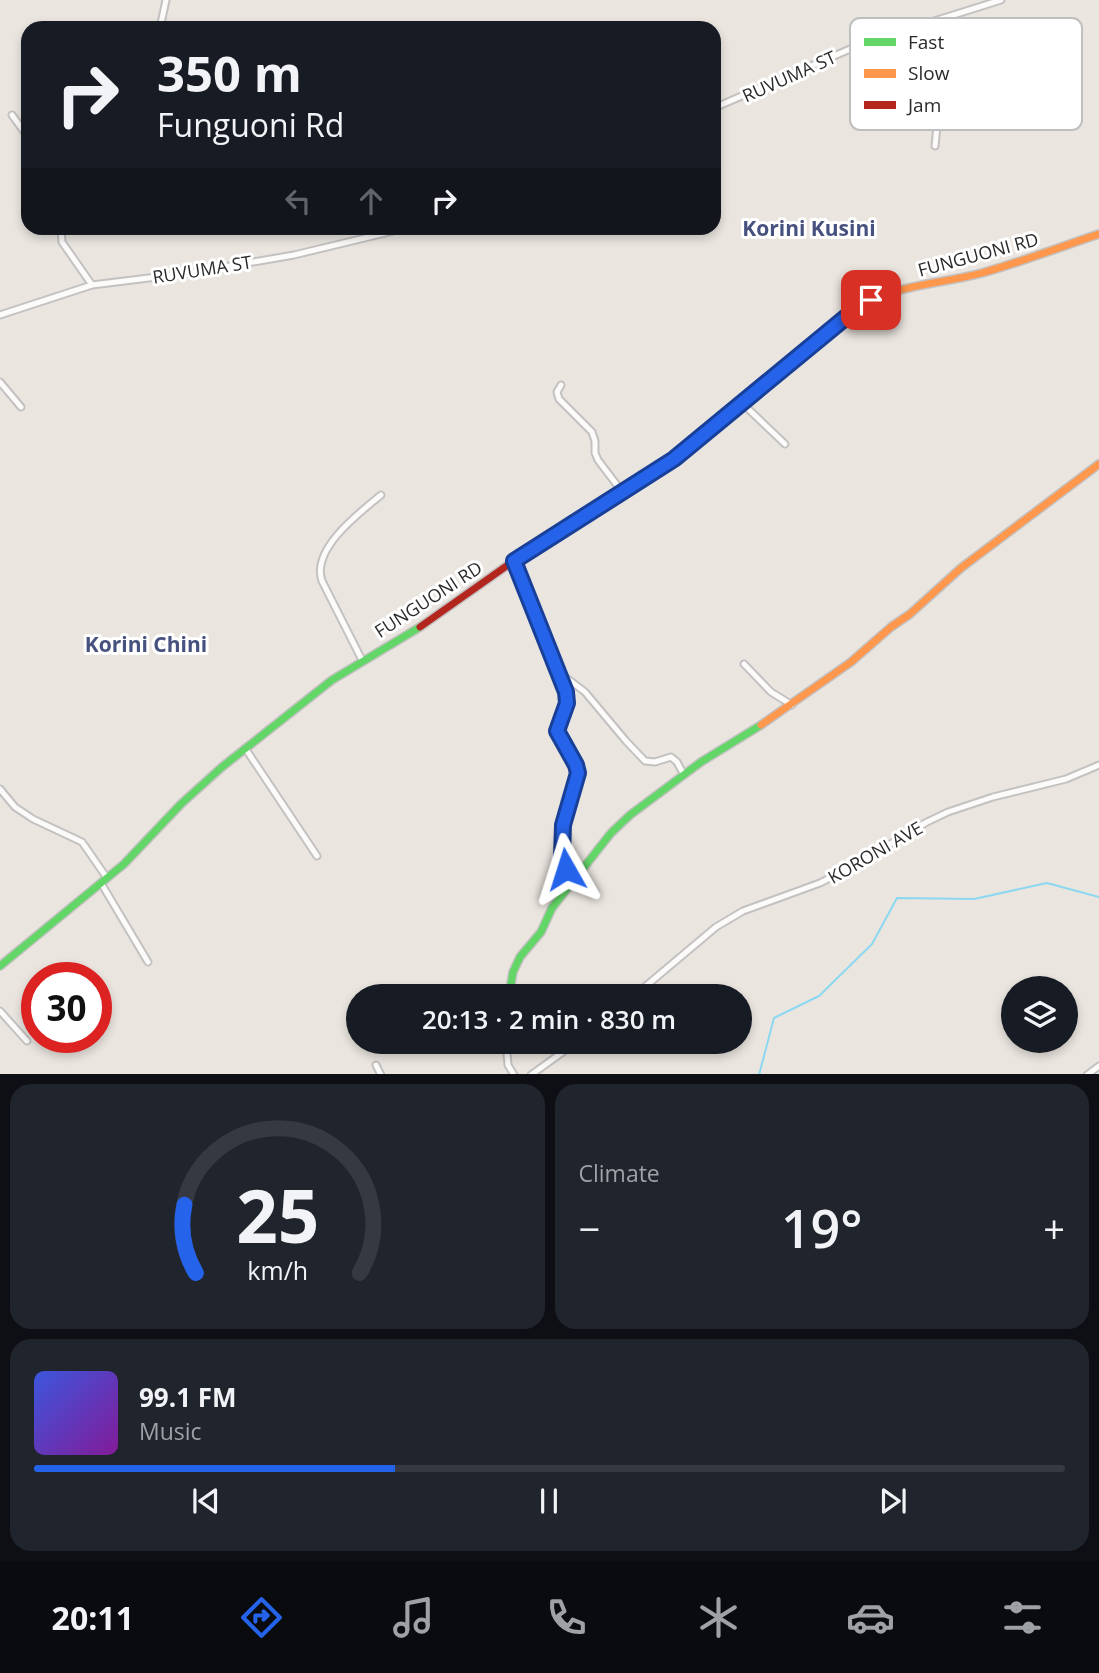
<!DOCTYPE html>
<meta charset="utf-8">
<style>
:root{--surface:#171b24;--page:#20242c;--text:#f1f3f6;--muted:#9ea1a6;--line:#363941;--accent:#2563eb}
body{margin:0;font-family:"Open Sans",sans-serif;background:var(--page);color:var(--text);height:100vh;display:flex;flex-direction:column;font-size:26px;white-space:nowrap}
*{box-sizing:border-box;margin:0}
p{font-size:23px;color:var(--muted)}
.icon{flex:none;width:38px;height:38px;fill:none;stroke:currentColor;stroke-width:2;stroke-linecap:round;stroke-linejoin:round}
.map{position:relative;height:1074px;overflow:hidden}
.side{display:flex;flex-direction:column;gap:10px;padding:10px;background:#0d0f14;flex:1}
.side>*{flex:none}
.hud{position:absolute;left:21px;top:21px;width:700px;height:214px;border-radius:21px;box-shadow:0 4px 10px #0003;background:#171b24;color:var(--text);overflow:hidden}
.controls{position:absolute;left:1001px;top:976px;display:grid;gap:14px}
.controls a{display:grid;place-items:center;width:77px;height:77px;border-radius:50%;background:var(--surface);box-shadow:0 4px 10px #0003;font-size:35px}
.speed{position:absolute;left:21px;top:962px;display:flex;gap:14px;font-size:35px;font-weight:700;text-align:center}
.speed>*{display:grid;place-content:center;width:91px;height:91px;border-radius:50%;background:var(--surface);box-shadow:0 4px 10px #0003;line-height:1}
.speed .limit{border:10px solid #d22;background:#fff;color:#111}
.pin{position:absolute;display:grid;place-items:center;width:60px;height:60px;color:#fff;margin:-30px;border-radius:14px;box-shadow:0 4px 10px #0006}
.me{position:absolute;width:77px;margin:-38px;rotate:354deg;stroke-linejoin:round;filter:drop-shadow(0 0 5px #0008)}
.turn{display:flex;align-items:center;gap:24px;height:147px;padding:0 21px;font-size:32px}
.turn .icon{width:91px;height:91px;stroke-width:2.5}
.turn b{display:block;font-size:49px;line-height:60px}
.lanes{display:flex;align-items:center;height:66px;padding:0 21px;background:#0003;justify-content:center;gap:35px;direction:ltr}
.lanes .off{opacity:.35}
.big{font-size:52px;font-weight:600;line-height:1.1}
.side .card{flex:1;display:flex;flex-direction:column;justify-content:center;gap:10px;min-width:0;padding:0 24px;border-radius:21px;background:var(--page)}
.side .dial{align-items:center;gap:0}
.dial svg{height:182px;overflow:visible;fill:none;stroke:var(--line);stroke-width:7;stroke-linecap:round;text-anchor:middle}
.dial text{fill:var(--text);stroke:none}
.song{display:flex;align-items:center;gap:21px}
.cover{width:84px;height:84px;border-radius:10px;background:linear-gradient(135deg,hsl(230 70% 55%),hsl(290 70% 35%))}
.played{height:7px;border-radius:4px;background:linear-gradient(90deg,var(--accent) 35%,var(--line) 35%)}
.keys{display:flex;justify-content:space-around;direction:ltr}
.heat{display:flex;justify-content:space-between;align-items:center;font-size:38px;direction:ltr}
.side .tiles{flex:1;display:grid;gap:10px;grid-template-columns:1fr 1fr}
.card:last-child{grid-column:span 2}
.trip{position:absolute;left:346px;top:984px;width:406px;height:70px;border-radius:35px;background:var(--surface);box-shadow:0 4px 10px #0003;font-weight:600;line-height:70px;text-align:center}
.menu{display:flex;height:112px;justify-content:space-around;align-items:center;background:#090b0e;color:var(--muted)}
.menu .icon{width:49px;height:49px}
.menu .current{color:var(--accent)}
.menu b{font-size:32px;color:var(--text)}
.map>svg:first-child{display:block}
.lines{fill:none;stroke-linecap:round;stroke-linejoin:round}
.stream{stroke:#8cd8f1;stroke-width:2}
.street-casing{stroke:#c3c1c1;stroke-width:9}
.fast-casing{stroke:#c3c1c1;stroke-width:10}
.slow-casing{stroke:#c3c1c1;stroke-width:10}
.jam-casing{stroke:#c3c1c1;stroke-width:10}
.street{stroke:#fcfbfa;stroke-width:5}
.fast{stroke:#63d668;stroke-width:7}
.slow{stroke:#ff974d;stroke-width:7}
.jam{stroke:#b3261e;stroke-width:7}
.route-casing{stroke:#184099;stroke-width:18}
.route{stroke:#2563eb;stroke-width:12}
.labels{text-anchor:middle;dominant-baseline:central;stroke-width:6;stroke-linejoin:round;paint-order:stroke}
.street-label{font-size:18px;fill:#2a2a2a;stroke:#fff}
.quarter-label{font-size:21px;font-weight:bold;fill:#46517f;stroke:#fff}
.key{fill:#fff;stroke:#bfbfbf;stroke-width:2}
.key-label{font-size:19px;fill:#2a2a2a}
</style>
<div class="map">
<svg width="1099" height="1075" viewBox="0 0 1099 1075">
<rect width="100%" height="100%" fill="#eae5df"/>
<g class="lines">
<path class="stream" d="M759,1075l15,-57 45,-22 53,-52 25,-46 77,1 73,-16 52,14"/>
<defs>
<path id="street" d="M912,27l25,64 1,25 -3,30
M160,28l6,-28
M714,108l150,-65 137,-43
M12,115l16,22
M61,228l1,14 30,43
M0,315l92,-30 97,-12 105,-18 112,-27
M0,382l21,25
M561,385l-4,7 2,7 33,33 3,9v12l3,7 25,33
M743,404l42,40
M514,561l52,131 1,11 -10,28 21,39c0,10 -5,16 -8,26 -10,29 -11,57 1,86
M362,660l-40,-79c-11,-32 37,-68 59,-86
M744,664l27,28 21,13
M560,673l25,19 41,49 19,20 10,1 16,-5 6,5 7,13
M245,748l72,108
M0,789l15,18 18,12 49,23 25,36
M101,883l47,79
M634,996l82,-69 27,-16 77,-28 37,-19 70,-42 21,-10 45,-15 73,-18 33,-14
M0,1011l27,30
M506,1041l2,24 6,10
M376,1065l5,10
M531,1075l47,-34
M1087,1075l12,-9"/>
<path id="fast" d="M0,966l124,-102 57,-60 41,-37 110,-87 88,-53
M509,996l4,-24 7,-15 21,-25 11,-24 59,-75 19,-18 71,-53 60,-37"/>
<path id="slow" d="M859,308c35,-24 83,-24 123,-35 39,-11 78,-26 117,-39
M761,725l90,-63 40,-35 19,-13 51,-46 138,-104"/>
<path id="jam" d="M420,627l119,-84 136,-84 184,-151"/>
</defs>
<use href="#street" class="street-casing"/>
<use href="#fast" class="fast-casing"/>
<use href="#slow" class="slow-casing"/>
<use href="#jam" class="jam-casing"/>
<use href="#street" class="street"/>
<use href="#fast" class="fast"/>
<use href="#slow" class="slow"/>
<use href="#jam" class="jam"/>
</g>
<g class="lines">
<defs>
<path id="route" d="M566,869l-4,-12 1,-32 15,-52 -2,-8 -19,-34 10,-28 -1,-11 -52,-131 160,-102 171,-141 26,-18"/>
</defs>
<use href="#route" class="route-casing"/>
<use href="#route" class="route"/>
</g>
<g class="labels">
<g class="street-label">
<text transform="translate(789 76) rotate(-24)">RUVUMA ST</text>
<text transform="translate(978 254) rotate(-15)">FUNGUONI RD</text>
<text transform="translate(202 269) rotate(-9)">RUVUMA ST</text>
<text transform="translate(428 599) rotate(-33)">FUNGUONI RD</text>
<text transform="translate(875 852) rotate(-30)">KORONI AVE</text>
</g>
<g class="quarter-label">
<text x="809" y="228">Korini Kusini</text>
<text x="146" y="644">Korini Chini</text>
</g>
</g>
<rect x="850" y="18" width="232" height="112" rx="10" class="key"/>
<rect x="864" y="38" width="32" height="8" fill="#63d668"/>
<rect x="864" y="69" width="32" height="9" fill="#ff974d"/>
<rect x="864" y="101" width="32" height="8" fill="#b3261e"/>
<g class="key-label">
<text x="908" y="49">Fast</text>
<text x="908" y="80">Slow</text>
<text x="908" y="112">Jam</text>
</g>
</svg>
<div class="controls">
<a><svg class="icon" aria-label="layers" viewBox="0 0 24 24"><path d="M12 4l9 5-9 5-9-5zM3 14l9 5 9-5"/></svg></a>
</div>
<div class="speed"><div class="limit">30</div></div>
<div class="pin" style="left:871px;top:300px;background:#d93025"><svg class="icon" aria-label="arrive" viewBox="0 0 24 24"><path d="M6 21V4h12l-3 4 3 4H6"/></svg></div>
<svg class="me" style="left:566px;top:869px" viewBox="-20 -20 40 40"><path d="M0-17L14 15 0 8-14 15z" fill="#2563eb" stroke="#fff" stroke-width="4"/></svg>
<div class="trip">20:13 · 2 min · 830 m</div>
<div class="hud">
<div class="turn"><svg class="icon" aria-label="right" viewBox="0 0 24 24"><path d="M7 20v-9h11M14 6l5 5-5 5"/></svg><div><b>350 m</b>Funguoni Rd</div></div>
<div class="lanes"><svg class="icon off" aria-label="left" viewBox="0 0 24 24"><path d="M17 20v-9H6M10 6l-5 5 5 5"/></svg><svg class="icon off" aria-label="ahead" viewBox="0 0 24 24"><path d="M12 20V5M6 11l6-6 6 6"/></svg><svg class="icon" aria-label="right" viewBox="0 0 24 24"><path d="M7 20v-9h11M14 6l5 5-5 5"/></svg></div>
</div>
</div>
<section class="side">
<div class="tiles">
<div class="card dial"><svg viewBox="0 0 100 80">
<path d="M14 69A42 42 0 1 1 86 69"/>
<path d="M14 69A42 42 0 0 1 9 39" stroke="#2563eb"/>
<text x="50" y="56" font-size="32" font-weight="700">25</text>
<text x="50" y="72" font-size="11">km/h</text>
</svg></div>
<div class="card"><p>Climate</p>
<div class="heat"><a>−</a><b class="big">19°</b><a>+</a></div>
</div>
<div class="card">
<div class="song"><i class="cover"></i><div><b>99.1 FM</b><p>Music</p></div></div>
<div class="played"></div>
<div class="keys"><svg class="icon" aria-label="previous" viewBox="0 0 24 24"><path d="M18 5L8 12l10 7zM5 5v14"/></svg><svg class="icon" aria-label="pause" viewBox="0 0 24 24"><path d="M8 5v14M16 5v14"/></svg><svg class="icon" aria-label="next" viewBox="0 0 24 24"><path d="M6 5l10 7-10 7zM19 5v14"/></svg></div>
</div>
</div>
</section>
<nav class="menu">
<b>20:11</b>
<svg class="icon current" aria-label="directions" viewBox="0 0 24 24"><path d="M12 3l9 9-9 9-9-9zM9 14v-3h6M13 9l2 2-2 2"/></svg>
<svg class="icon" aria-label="music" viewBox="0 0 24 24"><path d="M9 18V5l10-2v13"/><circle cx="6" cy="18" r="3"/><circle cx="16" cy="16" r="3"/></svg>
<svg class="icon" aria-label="phone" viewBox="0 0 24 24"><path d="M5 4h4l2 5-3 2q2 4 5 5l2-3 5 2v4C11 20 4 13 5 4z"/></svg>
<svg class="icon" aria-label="climate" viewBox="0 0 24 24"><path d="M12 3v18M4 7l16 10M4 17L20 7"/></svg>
<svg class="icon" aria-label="car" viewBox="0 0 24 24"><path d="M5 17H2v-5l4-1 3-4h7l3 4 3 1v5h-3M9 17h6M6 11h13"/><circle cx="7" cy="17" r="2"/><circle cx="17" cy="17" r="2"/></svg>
<svg class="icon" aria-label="filters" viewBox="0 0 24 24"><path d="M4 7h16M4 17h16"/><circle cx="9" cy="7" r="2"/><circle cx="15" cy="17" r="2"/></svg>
</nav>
